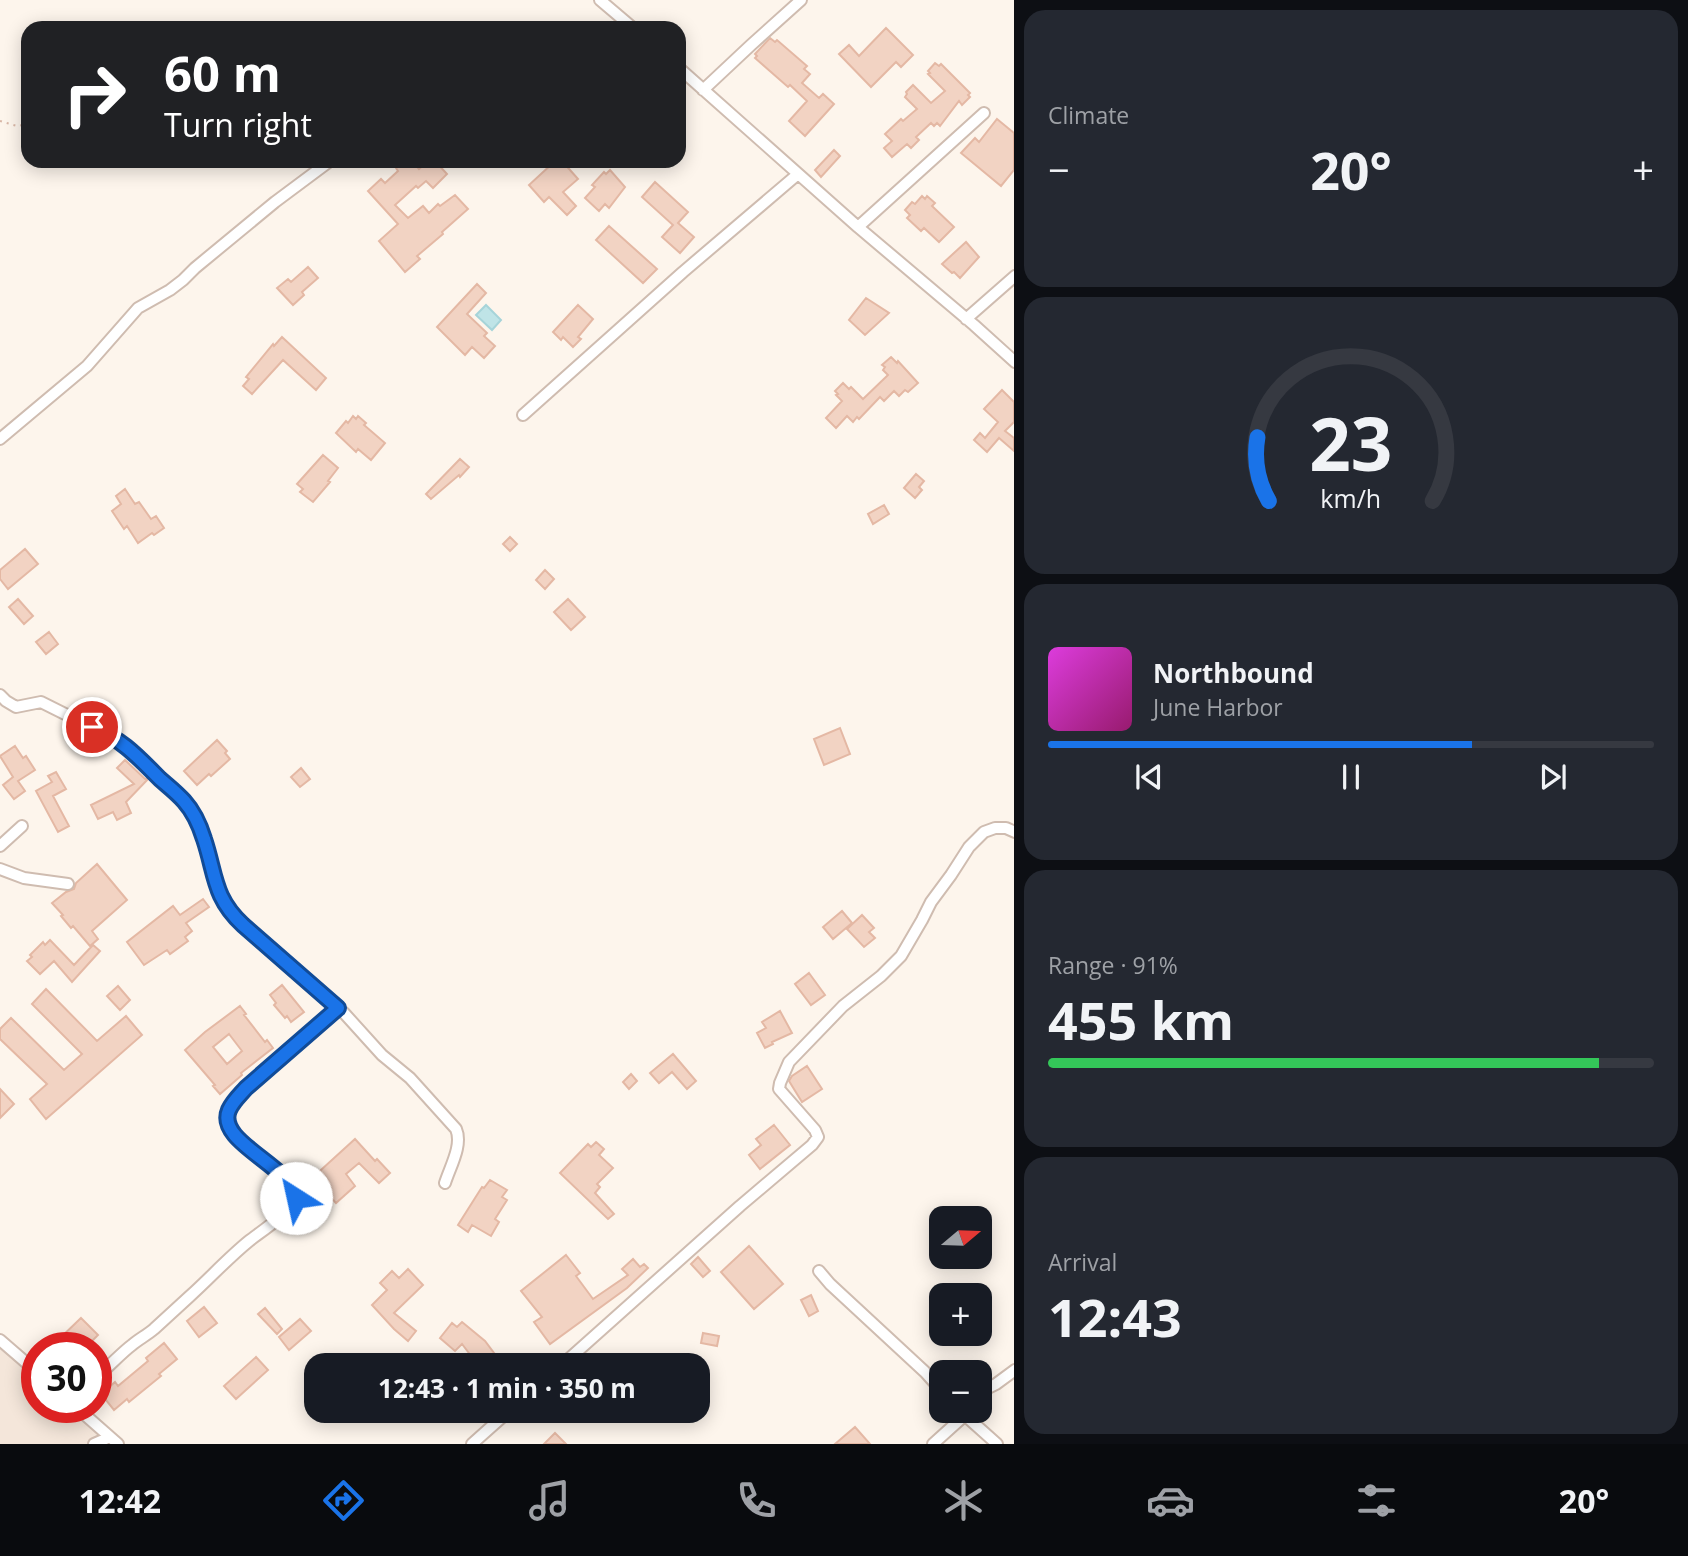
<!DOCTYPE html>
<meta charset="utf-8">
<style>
:root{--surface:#171b24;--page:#242831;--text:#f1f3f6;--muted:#9ea1a6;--line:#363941;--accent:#1a73e8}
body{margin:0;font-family:"Open Sans",sans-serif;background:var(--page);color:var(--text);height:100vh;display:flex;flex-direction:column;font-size:26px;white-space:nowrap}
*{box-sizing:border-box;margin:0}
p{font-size:23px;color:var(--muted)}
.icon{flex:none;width:38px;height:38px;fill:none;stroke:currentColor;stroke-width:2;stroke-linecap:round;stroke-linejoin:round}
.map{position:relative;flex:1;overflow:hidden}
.details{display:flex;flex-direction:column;gap:10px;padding:10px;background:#0d0f14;width:674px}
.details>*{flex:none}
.banner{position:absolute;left:21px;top:21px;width:665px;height:147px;border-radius:21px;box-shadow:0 4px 18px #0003;background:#202124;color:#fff;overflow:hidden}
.needle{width:46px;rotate:71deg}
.controls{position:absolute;left:929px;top:1206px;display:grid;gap:14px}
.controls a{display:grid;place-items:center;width:63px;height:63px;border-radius:14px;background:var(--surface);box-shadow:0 4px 18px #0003;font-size:35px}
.speed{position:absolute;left:21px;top:1332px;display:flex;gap:14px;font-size:35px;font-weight:700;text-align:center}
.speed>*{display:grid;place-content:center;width:91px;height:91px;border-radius:50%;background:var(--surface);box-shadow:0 4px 18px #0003;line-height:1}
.speed .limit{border:10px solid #d22;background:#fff;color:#111}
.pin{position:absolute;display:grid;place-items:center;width:60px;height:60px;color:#fff;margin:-30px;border:4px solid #fff;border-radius:50%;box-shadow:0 2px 7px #0007}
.me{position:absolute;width:77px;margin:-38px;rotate:325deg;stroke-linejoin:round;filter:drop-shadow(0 0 5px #0008)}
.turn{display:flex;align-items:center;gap:24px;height:147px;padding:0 28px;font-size:32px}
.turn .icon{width:91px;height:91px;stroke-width:2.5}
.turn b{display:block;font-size:49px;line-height:60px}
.big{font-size:52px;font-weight:700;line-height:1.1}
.details .tile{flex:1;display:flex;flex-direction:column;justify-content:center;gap:10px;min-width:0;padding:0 24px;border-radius:21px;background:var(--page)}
.details .dial{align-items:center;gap:0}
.dial svg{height:182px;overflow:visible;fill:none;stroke:var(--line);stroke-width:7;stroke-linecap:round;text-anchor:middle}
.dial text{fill:var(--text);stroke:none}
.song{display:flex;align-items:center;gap:21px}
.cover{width:84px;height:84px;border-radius:10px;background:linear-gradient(135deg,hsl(300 70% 55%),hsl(320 70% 35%))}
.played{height:7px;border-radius:4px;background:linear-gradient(90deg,var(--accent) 70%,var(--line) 70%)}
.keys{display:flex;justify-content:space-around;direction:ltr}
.heat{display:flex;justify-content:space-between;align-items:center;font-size:38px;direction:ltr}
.charge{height:10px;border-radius:5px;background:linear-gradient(90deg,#34c759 91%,var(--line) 0)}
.trip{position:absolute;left:304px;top:1353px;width:406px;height:70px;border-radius:21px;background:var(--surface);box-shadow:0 4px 18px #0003;font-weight:700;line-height:70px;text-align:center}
.tab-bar{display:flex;height:112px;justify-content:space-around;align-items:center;background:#090b0e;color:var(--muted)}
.tab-bar .icon{width:49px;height:49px}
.tab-bar .current{color:var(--accent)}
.tab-bar b{font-size:32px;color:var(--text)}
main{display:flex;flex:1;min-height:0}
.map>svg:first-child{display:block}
.residential{fill:#f4e6da}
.water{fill:#bfe4e7;stroke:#a6d4d9;stroke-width:2}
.building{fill:#f2d3c3;stroke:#e4b8a4;stroke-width:2;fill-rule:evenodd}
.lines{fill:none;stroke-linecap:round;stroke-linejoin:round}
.minor-casing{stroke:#cfbcb0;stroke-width:14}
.path{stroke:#d8b6a6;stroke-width:2;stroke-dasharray:2 5;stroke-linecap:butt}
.minor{stroke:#fff;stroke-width:10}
.route-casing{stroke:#114b97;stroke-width:18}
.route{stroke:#1a73e8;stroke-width:12}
</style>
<main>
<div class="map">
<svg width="1015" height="1444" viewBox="0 0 1015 1444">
<rect width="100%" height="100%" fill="#fdf5ec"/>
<path class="residential" d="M0,1342l37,33v32h36l41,37h-114z"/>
<path class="water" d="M486,305l15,15 -9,10 -16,-15z"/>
<path class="building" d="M886,28l27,27 -12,12 -5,-5 -25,25 -32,-33 10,-9 10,11z
M770,38l5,4 2,-2 30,26 -3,3 6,5 -8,9 17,15 4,-4 11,10 -29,32 -16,-15 18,-20 -17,-16 -2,2 -33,-29 2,-2 -2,-2z
M935,63l4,3 2,-2 29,29 -2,2 2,2 -8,8 -3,-4 -19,25 -3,-3 -3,3 -3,-3 -15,14 3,3 -8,8 -4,-4 -15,13 -8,-9 8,-7 -7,-7 16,-15 2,2 14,-12 -12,-12 2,-3 -1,-2 7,-7 18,18 14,-12 -17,-17 2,-1 -2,-2z
M997,119l17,14v37l-13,16 -40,-33 14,-15 4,4z
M834,150l6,6 -19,21 -6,-7z
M403,161h9l7,8 9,-8h7l12,13 -14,14 -7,-7 -8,7 -2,-2 -21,19 13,13 15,-12 6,7 9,-9 2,2 15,-11 13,14 -26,23 1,2 -26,22 3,3 -15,13 -26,-31 19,-17 -30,-33 13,-12 4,4 13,-12 -2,-3z
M562,161l16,18 -15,13 13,14 -9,9 -18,-18 -5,5 -15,-17 24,-22 3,3z
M610,170l15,17 -16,21 -4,-4 -6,7 -14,-13 10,-11 -3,-2 12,-13 2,2z
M655,182l33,30 -10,11 16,14 -14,16 -18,-16 11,-12 -31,-28z
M922,196l3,3 2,-3 8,7 -3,3 22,21 -15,15 -15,-14 -3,3 -14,-13 3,-3 -5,-5 7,-8 3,2z
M609,226l48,43 -14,14 -47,-43z
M966,242l13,15 -19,21 -6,-6 -2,1 -10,-9z
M308,267l10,11 -16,14 2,3 -11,10 -16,-17 11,-9 3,3z
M477,284l9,9 -19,21 20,19 -3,3 11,10 -11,12 -12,-11 -7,8 -28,-28z
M866,298l23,15 -24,22 -16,-15z
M578,305l15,14 -15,18 3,2 -8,8 -10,-10 -2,3 -8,-8z
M282,337l44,41 -10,12 -33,-30 -31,34 -9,-8 6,-7 -3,-2 27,-33 1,2z
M891,357l6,6 1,-2 20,22 -10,9 -3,-2 -6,6 -5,-5 -10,10 -4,-4 -21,22 -2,-2 -4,5 -6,-6 -11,12 -10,-10 16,-17 -6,-6 2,-1 -3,-3 8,-8 6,6 2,-2 12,12 25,-24 -5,-5 2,-3 -3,-2z
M1002,390l12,12v20l-9,9 9,7v13l-15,-13 -12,14 -13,-12 6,-7 5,5 13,-16 -14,-13z
M353,416l3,3 2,-3 8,7 -2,2 21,18 -14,17 -13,-11 -2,3 -20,-19 10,-12 2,2z
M323,455l15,13 -10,13 2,1 -17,20 -13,-10 3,-3 -6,-5z
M460,459l9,8 -9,10 -1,-2 -28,24 -5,-5z
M916,474l8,7 -5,6 3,3 -7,8 -11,-10z
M125,489l10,15 4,-2 12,17 5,-3 8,12 -10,7 -2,-2 -14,10 -11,-17 -3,3 -12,-18 9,-7 -5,-8z
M884,505l5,9 -16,10 -5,-10z
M510,537l7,7 -7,7 -7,-7z
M25,549l13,15 -30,25 -8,-10v-9z
M545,570l9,9 -9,10 -9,-9z
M18,599l15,17 -9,8 -15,-17z
M568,599l17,18 -14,13 -17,-18z
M49,632l9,12 -12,10 -10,-12z
M840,728l10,26 -26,11 -10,-26z
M217,740l10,11 -2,2 5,6 -19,17 -2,-2 -12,11 -13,-14z
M15,746l8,12 3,-2 9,14 -17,11 7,10 -11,8 -11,-14 10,-8 -13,-21z
M125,760l20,19 4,-1 -23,24 5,11 -14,7 -4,-8 -15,7 -7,-14 43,-21 -17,-16z
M301,768l9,11 -10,8 -9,-10z
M56,772l10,17 -13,7 16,30 -11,6 -22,-41 16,-9 -4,-6z
M97,864l30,36 -35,31 6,8 -8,7 -17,-20 -2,2 -10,-12 2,-1 -11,-12 14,-11 8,-3 2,-6z
M203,899l6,8 -23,16 6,8 -7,6 3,4 -18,13 -3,-4 -23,15 -17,-23 46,-36 7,9z
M842,911l10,12 -19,16 -10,-12z
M862,915l12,13 -5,4 6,6 -11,9 -17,-18z
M50,940l24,25 19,-20 7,6 -28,31 -18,-21 -14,13 -13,-13 5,-4 -2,-2 13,-13 2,3z
M809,973l16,22 -14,10 -16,-21z
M282,985l22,27 -13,10 -4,-6 -2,2 -11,-13 2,-2 -6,-8z
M118,986l12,14 -10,10 -13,-14z
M46,989l51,52 29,-25 16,19 -96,84 -16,-20 17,-15 -47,-45v-10l11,-11 53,52 18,-16 -50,-50z
M240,1006l6,8 -2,1 21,27 2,-2 6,8 -32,25 1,2 -22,19 -7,-8 2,-1 -30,-35 20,-18zM229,1034l13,17 -15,13 -14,-17z
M780,1011l12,22 -20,9 1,2 -8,4 -8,-15 9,-5 -4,-6z
M673,1054l23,27 -9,8 -15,-17 -13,11 -9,-10z
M807,1066l15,23 -20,13 -13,-21 3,-5z
M631,1074l6,7 -8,8 -6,-7z
M0,1089l14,15 -14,14z
M774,1125l16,20 -30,24 -11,-14 12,-10 -5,-6z
M355,1139l20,22 2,-2 13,14 -11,10 -20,-20 -13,11 9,12 -19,17 -10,-11 -2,2 -13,-15z
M596,1142l8,7 -5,6 14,13 -16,16 3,3 -5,6 19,21 -6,5 -48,-46 28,-29 3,3z
M490,1180l17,10 -5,7 5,3 -12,19 4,3 -8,14 -19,-11 -4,7 -10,-7 24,-38 2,1z
M749,1246l34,38 -29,25 -33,-37z
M566,1255l14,18 -4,3 17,23 35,-24 -6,-6 11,-10 7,8 4,-3 4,4 -21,20 -77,56 -16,-22 8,-5 -21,-26z
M698,1257l12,14 -7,6 -12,-13z
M408,1269l15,16 -29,28 22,18 -8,10 -14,-12 -22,-24 15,-15 -7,-7 12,-12 7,7z
M811,1295l7,16 -9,5 -8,-16z
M204,1307l13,16 -18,14 -12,-16z
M265,1308l17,21 -5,5 -19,-20z
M81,1318l17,17 -13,13h-22l-6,-7z
M300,1319l11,12 -22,19 -10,-13z
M462,1322l23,19 18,24h-25l-16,-21 -7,7 -15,-13 12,-15 5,4z
M703,1333l16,3 -2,10 -16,-3z
M164,1343l13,16 -18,15 2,2 -32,26 -2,-3 -13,11 -13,-16 14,-12 3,4 30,-25 -2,-3z
M256,1357l12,13 -32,29 -12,-13z
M855,1427l15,17h-35z
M555,1433l11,11h-22z"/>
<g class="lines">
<defs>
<path id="minor" d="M600,0l33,28
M679,68l179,159 116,98 41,37
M703,90l48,-45 50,-45
M858,227l126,-114
M966,319l49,-43
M523,415l160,-143 115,-98
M0,439l87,-73 51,-58 32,-18 13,-10 12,-12 80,-66 55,-41
M0,695l6,6 10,6 25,-5 38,19 27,11 13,8 15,12 51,49 12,20 8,20 6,28 9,27 12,19 112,98 38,42 28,23 46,51c7,16 -6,38 -11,54
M0,846l22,-20
M0,869l24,9 44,6
M819,1271l11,13 95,88 17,19
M0,1340l37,32
M562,1365l178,-159 72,-61 6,-8 -3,-7 -36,-41 1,-6 9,-21 54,-56 38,-30 20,-20 21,-36 9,-18 20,-27 18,-28 15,-15 11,-4h11l9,4
M96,1377c13,-10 24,-23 36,-32 7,-6 15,-10 22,-16 12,-11 24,-22 36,-33 20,-18 38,-38 59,-55 10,-8 45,-31 46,-43 5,-26 -74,-53 -68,-84 3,-11 12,-18 19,-25l92,-81
M980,1392l16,-8 19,-14
M76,1407l42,37
M959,1410l38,34
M94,1444l16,-7
M472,1444l38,-34
M933,1444l31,-28 1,-5"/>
</defs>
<use href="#minor" class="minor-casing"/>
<path class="path" d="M0,121l17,5 11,-2"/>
<use href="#minor" class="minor"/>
</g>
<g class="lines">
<defs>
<path id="route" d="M92,727c30,12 46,30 68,52 8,7 17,14 24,22 9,10 16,25 20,38 12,36 9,58 39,86l95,83 -92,80c-6,7 -13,13 -17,22 -14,32 63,56 67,88"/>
</defs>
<use href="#route" class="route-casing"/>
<use href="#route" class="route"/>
</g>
</svg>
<div class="controls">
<a><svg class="needle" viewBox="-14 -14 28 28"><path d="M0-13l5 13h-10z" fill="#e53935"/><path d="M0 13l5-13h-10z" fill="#9ea1a6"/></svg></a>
<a>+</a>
<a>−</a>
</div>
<div class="speed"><div class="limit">30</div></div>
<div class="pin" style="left:92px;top:727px;background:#d93025"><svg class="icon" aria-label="arrive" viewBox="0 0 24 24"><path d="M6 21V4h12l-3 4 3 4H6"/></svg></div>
<svg class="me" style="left:296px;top:1198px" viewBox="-20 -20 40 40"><circle r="19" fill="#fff"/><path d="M0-13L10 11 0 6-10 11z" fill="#1a73e8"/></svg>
<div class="trip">12:43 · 1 min · 350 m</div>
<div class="banner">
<div class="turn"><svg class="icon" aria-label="right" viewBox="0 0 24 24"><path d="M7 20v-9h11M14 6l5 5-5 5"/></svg><div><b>60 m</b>Turn right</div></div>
</div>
</div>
<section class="details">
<div class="tile"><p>Climate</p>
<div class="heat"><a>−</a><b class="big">20°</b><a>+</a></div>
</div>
<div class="tile dial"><svg viewBox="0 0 100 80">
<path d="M14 69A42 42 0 1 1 86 69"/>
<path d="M14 69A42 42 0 0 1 9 41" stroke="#1a73e8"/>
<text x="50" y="56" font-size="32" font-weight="700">23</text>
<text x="50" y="72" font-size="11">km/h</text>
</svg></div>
<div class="tile">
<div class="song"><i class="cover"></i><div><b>Northbound</b><p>June Harbor</p></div></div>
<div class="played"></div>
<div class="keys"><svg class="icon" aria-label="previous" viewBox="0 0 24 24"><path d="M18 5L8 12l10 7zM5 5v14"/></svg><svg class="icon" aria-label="pause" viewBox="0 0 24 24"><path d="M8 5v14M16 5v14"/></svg><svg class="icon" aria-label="next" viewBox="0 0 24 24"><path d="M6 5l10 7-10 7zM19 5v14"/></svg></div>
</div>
<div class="tile"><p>Range · 91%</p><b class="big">455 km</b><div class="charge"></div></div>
<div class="tile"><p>Arrival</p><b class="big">12:43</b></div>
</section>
</main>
<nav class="tab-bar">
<b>12:42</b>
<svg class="icon current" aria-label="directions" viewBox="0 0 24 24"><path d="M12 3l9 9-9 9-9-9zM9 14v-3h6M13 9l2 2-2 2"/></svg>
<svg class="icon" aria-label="music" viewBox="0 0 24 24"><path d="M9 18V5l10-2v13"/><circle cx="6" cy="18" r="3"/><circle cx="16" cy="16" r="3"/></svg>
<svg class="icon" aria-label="phone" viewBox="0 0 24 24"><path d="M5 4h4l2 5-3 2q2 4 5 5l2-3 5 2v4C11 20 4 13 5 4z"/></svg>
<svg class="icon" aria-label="climate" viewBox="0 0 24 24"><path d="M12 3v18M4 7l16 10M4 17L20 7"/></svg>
<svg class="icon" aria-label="car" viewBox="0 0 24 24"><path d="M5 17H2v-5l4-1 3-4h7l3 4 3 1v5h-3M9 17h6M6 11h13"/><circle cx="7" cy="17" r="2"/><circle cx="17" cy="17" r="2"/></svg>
<svg class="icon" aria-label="filters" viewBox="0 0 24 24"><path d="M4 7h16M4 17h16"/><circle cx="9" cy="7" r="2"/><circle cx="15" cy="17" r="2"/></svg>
<b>20°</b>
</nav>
